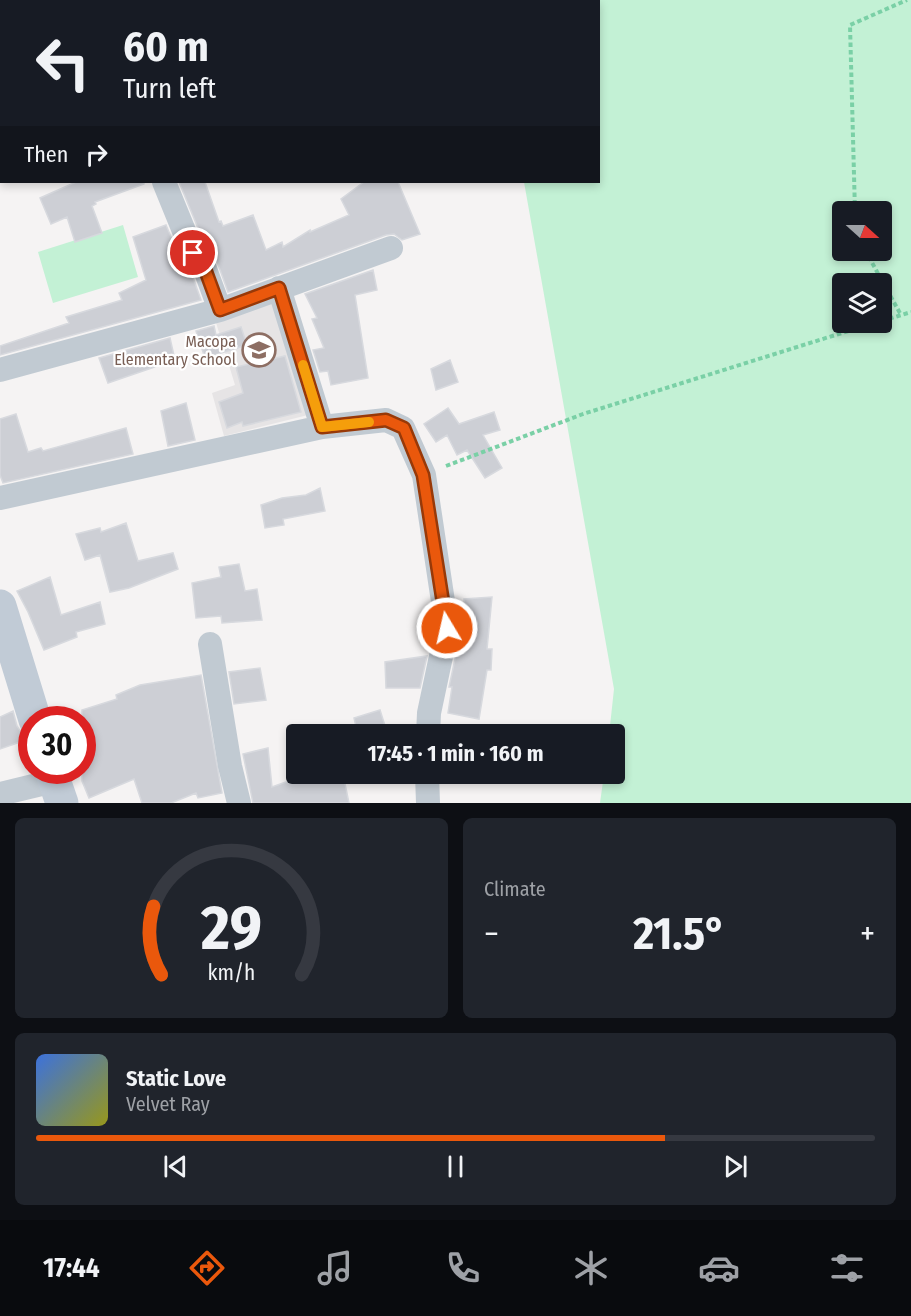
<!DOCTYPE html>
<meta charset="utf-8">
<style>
:root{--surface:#171b24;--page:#20242c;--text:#f1f3f6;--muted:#9ea1a6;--line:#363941;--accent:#ea580c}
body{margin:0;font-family:"Fira Sans Condensed",sans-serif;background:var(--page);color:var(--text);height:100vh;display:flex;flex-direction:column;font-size:22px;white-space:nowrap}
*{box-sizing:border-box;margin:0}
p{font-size:20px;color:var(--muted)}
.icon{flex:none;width:33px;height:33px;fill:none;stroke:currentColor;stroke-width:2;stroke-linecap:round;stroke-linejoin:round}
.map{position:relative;height:803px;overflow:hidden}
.details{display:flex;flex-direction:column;gap:15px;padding:15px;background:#0d0f14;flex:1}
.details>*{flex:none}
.banner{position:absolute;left:0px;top:0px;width:600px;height:183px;box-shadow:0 3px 9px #0003;background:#171b24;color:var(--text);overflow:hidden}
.needle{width:39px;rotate:111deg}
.fabs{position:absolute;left:832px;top:201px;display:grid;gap:12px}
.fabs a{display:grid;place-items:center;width:60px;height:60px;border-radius:6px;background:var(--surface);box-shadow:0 3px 9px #0003;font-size:30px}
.speed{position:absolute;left:18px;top:706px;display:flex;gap:12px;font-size:30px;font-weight:700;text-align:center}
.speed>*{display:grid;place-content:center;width:78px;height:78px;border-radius:50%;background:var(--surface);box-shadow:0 3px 9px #0003;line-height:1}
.speed .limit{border:9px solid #d22;background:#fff;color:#111}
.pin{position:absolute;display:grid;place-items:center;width:51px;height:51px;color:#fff;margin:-26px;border:3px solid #fff;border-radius:50%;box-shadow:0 2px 6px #0007}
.me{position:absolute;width:66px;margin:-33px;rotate:351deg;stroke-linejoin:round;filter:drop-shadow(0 0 4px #0008)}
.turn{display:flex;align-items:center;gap:21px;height:126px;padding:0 24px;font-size:27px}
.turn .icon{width:78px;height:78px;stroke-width:2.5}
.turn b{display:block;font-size:42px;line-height:51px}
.then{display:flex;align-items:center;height:57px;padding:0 24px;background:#0003;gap:12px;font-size:22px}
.big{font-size:45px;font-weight:700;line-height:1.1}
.details .widget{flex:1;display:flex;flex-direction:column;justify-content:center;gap:9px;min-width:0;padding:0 21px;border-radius:9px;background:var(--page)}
.details .dial{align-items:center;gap:0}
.dial svg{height:156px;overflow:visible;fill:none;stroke:var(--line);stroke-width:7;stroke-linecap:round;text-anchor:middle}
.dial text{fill:var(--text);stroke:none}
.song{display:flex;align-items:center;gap:18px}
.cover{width:72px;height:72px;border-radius:9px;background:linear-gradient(135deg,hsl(220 70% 55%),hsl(60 70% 35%))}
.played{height:6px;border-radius:3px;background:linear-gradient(90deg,var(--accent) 75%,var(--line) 75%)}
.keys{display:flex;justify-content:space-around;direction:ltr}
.heat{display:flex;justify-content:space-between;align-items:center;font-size:33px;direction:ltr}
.details .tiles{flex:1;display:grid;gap:15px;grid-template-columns:1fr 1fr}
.widget:last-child{grid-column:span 2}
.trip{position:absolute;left:286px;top:724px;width:339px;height:60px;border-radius:6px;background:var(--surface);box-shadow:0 3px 9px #0003;font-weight:700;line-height:60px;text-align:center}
.menu{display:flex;height:96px;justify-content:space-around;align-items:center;background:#090b0e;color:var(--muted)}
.menu .icon{width:42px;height:42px}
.menu .active{color:var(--accent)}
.menu b{font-size:27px;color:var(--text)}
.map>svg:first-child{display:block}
.education{fill:#e6e4e5}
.green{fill:#c3f1d5;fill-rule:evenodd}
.building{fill:#cdcfd5;stroke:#d7d9de;stroke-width:1.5}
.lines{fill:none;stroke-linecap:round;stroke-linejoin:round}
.path{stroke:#7ad0a6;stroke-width:4;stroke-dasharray:4.5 3;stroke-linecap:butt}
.street{stroke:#c1cad2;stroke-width:24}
.secondary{stroke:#c1cbd6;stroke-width:33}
.route-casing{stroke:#983908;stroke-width:15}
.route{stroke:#ea580c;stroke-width:10}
.slow{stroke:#f59e0b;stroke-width:10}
.labels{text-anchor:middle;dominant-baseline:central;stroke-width:4.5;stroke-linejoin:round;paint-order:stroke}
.education-label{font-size:16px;fill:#785e54;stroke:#fff;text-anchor:end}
</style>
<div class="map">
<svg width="911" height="803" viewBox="0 0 911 803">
<rect width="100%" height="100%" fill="#f5f3f3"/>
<path class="education" d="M276,296l36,118 -88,22 -12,-43 23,-8 -21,-69z"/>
<path class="green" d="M492,0h419v803h-311l4,-29h11v-39h-6l5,-46 -90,-507h74v-180zM843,212h39v38h-39zM843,284h39v38h-39z
M123,225l15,52 -85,26 -15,-51z"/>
<path class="building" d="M76,182h68v2l-49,18 1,2 -4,2 10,27 -27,9 -8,-25 -16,7 -11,-26z
M179,182h26l14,40 2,-1 2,5 30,-11 13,35 16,-8 1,5 27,-17v2l39,-17 -8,-16 23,-17h34l22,52 -18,6 -8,-6 -8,1 -158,57 -13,-36 -10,-11z
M166,225l14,33 10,11 11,31 -201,55v-9l69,-23 -3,-6 56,-17 -3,-7 27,-13 -13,-43z
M373,270l4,20 -22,5 13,83 -37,7 -3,-14 -8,1 -7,-22 11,-2 -12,-29 5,-1 -12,-24z
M214,326l2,9 25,-8 6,18 -42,13 -9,-27z
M170,338l5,22 -67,23 -9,-25z
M285,356l16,56 -58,14 -1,-4 -15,6 -8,-26 24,-9 -7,-26z
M450,360l8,22 -22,8 -5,-21z
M186,403l9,37 -27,6 -7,-35z
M448,408l11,16 35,-12 6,18 -17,5 19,33 -17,10 -18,-28 -10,5 -10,-20 -11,7 -12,-18z
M16,414l12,38 13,-4 2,3 83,-23 7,26 -130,29 -3,-8v-56z
M320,488l5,23 -42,8 1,6 -19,3 -4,-23 21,-7 24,-3z
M126,523l12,38 35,-8 5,16 -49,19 -19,4 -10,-37 -15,5 -9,-26 24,-6 1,4z
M239,564l6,27 12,-2 5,31 -40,3 -1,-7 -25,2 -4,-35 29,-6 -2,-10z
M50,577l11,38 39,-13 5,22 -29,8 1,5 -33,13 -16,-38 -11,-21z
M492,597l-5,52h5l-1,21h-4l-8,49 -31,-6 4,-26h-3l12,-56 -1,-10 6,-1 -2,-21z
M427,656l-7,32h-34l-1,-26z
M260,668l6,32 -32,4 -5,-32z
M201,675l21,118 -24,5 -2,-5 -25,10h-29l-8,-24 -45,19 -7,-17v-71l35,-11 -1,-4 24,-10z
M380,710l8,25h-30l-4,-17z
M13,711l4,15 9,14 -26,9v-32z
M268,748l4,39 36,-13h35l6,29h-96l-10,-49z"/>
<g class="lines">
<path class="path" d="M855,212l-5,-187 57,-25
M865,250l36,65
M882,321l29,-9
M446,466l137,-52 294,-92"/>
<path class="street" d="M58,0l1,2
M164,182l29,71 9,8 18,49
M279,288l43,139
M0,370l220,-60 171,-62
M0,498l322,-71 64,-7 17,8 21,47 23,153 -18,85 -1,22
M210,644l20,122 9,37
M427,774l1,29
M0,794l54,-13"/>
<path class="secondary" d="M0,606l35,114
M51,771l11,32"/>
</g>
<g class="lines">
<defs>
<path id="route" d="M193,253l9,8 18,49 59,-22 43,139 64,-7 18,8 19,47 24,153"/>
</defs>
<use href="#route" class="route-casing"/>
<use href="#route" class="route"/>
<path class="slow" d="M303,365l19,62 47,-5"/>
</g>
<defs>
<symbol id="school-ring" viewBox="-11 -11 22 22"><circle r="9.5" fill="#fff" stroke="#8d6e63" stroke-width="1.5"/><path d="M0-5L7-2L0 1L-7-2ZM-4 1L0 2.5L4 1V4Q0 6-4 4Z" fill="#8d6e63"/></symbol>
</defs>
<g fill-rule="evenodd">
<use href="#school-ring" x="240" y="331" width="38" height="38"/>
</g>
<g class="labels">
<g class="education-label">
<text x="236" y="341">Macopa<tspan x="236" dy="18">Elementary School</tspan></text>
</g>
</g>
</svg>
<div class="fabs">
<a><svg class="needle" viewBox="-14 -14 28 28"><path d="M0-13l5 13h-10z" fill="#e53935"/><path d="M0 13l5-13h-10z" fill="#9ea1a6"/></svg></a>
<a><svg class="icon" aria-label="layers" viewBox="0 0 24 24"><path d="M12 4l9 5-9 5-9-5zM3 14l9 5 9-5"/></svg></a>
</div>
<div class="speed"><div class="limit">30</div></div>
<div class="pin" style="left:193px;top:253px;background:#d93025"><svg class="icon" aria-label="arrive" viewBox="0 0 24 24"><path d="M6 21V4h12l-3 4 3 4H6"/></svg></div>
<svg class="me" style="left:447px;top:628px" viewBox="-20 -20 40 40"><circle r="17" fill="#ea580c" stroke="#fff" stroke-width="3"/><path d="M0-11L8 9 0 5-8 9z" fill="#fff"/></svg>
<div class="trip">17:45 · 1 min · 160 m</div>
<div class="banner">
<div class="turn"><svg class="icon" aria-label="left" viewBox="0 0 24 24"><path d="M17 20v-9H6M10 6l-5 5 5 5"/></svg><div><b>60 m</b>Turn left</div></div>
<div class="then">Then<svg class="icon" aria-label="right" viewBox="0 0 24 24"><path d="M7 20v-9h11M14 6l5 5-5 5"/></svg></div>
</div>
</div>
<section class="details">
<div class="tiles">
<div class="widget dial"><svg viewBox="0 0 100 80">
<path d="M14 69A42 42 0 1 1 86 69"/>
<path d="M14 69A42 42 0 0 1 10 34" stroke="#ea580c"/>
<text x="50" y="56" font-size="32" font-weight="700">29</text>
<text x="50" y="72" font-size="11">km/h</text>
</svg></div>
<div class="widget"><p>Climate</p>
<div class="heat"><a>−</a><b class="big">21.5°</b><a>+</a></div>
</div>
<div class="widget">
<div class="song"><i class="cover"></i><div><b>Static Love</b><p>Velvet Ray</p></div></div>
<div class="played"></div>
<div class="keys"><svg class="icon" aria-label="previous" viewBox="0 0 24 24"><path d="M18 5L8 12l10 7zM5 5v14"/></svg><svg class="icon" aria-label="pause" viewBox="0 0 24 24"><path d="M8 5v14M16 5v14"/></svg><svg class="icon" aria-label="next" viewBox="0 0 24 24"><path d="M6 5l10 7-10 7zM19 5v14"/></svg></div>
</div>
</div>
</section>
<nav class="menu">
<b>17:44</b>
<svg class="icon active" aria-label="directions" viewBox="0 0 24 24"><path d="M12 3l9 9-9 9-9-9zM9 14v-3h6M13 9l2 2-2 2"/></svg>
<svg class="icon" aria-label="music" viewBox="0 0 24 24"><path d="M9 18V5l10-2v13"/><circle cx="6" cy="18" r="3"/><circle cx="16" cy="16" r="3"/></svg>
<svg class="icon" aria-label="phone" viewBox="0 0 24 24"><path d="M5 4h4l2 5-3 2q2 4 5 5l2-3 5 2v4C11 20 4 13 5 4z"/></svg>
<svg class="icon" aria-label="climate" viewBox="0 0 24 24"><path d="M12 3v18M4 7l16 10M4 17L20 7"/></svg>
<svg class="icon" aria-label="car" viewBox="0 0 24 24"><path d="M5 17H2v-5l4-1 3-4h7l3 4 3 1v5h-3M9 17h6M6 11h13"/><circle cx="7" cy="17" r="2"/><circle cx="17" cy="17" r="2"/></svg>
<svg class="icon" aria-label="filters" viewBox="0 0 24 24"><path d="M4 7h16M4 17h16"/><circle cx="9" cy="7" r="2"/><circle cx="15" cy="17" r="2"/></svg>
</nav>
